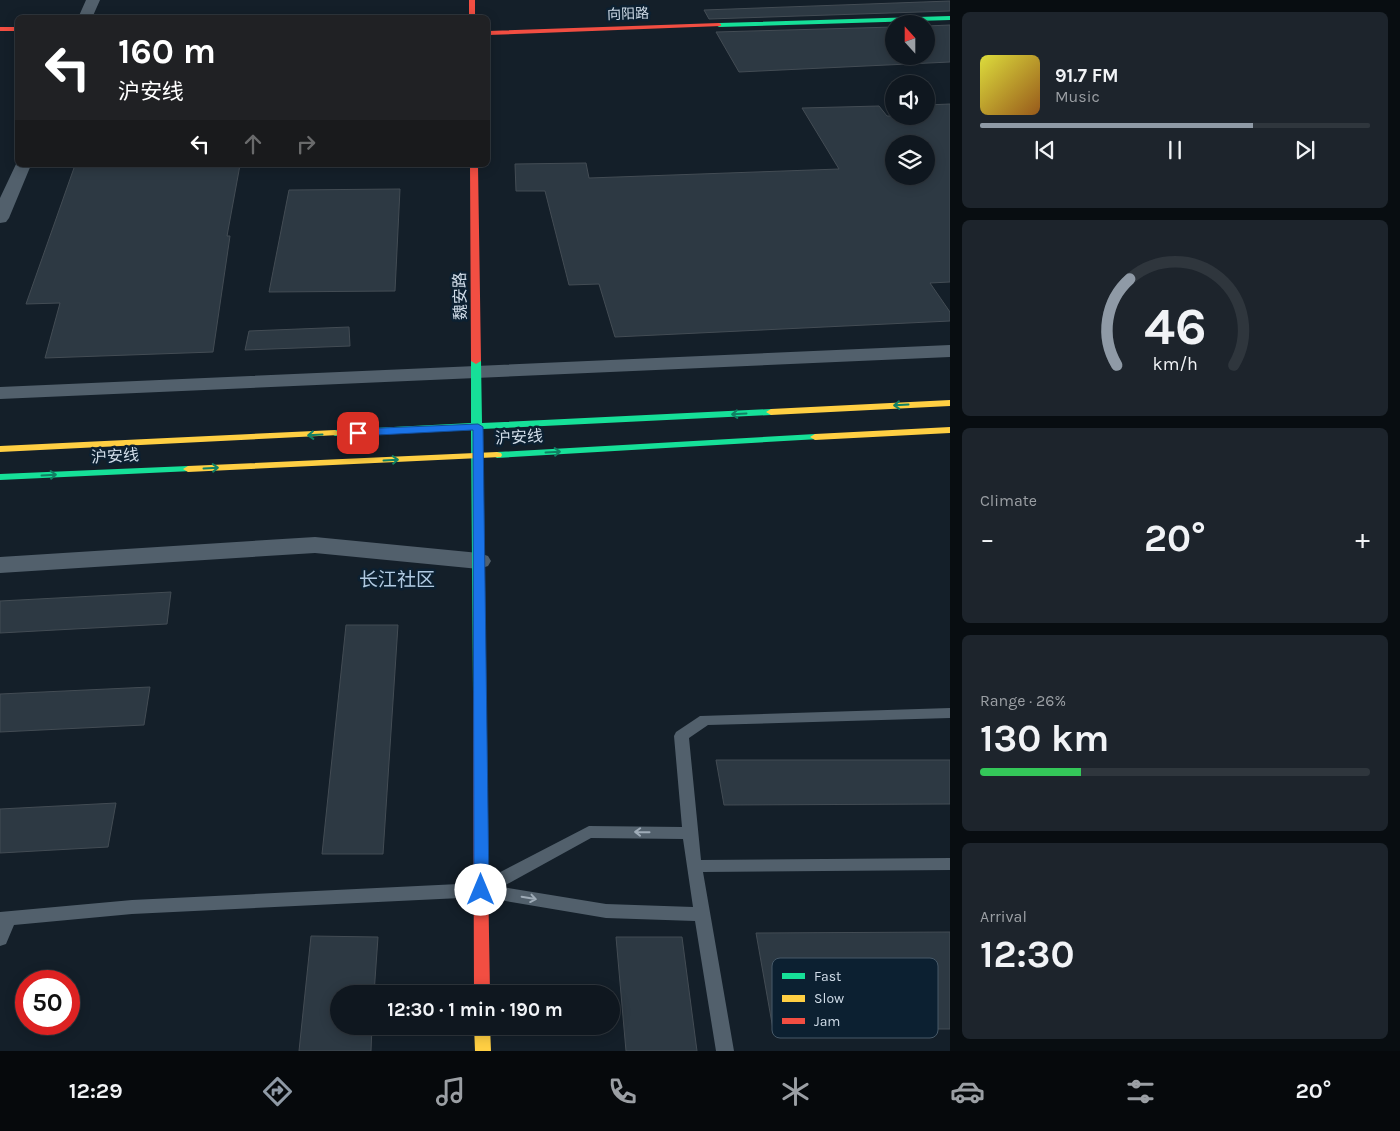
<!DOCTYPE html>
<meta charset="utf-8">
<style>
:root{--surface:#0f171f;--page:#1d242c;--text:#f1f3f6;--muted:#9b9fa4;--line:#2f363d;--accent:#8f9aa6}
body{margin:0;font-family:Karla,"Noto Sans SC",sans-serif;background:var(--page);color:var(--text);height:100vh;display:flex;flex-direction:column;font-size:19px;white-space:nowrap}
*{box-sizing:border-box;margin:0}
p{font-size:16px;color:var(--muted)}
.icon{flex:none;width:28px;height:28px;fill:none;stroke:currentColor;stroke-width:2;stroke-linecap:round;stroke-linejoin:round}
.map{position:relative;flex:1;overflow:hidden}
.side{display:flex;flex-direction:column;gap:12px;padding:12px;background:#080d11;width:450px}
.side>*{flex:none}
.guide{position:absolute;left:15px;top:15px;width:475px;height:152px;border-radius:8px;box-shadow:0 2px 12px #0003,0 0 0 1px var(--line);background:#202124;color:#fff;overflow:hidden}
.needle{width:32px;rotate:339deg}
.controls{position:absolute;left:885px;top:15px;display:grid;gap:10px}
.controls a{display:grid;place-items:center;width:50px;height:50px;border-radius:50%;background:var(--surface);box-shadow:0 2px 12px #0003,0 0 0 1px var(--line);font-size:25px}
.speed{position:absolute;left:15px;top:970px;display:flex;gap:10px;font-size:25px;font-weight:700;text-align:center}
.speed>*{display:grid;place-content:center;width:65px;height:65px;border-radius:50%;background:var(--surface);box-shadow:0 2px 12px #0003,0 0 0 1px var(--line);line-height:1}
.speed .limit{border:8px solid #d22;background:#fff;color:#111}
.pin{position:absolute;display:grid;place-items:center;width:42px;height:42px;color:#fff;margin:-21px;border-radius:10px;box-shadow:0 2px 8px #0006}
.me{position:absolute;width:55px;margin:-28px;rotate:0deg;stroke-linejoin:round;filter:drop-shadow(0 0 4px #0008)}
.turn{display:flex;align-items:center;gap:18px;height:105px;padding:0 20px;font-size:22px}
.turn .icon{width:65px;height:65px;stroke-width:2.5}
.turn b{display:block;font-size:35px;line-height:42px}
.lanes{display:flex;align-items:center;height:48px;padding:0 20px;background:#0003;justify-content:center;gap:25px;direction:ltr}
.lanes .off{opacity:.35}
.big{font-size:38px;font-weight:700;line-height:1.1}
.side .widget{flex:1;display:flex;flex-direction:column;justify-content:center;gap:8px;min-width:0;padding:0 18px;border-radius:8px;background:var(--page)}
.side .dial{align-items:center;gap:0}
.dial svg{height:130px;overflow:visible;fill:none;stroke:var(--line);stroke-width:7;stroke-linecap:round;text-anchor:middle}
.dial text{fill:var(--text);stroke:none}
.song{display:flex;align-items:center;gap:15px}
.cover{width:60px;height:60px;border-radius:8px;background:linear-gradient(135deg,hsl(60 70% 55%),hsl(30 70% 35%))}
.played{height:5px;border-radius:2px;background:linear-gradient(90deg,var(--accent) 70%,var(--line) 70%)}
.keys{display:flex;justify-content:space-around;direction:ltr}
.heat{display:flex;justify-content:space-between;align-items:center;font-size:28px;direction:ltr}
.charge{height:8px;border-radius:4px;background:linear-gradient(90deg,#34c759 26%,var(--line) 0)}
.trip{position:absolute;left:330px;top:985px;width:290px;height:50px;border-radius:25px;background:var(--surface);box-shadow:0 2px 12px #0003,0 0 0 1px var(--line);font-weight:700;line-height:50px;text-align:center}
.menu{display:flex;height:80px;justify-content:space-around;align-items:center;background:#06090c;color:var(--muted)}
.menu .icon{width:35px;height:35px}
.menu .current{color:var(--accent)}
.menu b{font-size:22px;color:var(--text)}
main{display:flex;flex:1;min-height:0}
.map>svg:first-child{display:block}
.building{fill:#2d3943;stroke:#434c54;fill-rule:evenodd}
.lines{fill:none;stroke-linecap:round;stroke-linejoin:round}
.lane{fill:#52606c;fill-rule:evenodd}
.street{fill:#52606c;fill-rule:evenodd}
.fast{fill:#16e098;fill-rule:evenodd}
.slow{fill:#ffcf43;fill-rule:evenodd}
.jam{fill:#f24e42;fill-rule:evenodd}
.oneway{stroke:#118064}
.oneway2{stroke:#9eabb7}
.route{fill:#1a73e8;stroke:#114b97}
.labels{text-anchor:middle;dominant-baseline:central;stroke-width:5;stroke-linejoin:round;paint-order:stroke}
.far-street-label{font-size:14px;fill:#d1dde9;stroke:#0c2031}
.street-label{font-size:16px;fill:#d1dde9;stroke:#0c2031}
.quarter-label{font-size:19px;fill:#b0c9e1;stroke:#0c2031}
.key{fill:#0c2031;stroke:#475968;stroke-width:1}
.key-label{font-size:14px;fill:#d1dde9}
</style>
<main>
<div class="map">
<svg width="950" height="1051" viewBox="0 0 950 1051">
<rect width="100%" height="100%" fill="#141f29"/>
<path class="building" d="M950,1v10l-241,8 -5,-9z
M950,25v37l-211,10 -23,-40 178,-5v29h32v-30z
M950,104v178l-20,1 20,29v9l-335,16 -16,-53 -30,1 -24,-94h-29l-1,-27 71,-1 3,15 250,-9 -37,-61 77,-2 8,10h39v-11zM894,144h32v32h-32z
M75,165h165l-13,71h3l-17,116 -168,6 15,-55 -34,1z
M400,189l-5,102 -126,1 20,-102z
M349,327l1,19 -105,4 4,-19z
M171,592l-4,32 -167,9v-32z
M346,625h52l-15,229h-61z
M150,687l-6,38 -144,7v-38z
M716,760h234v44l-226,1z
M116,803l-8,44 -108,6v-44z
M950,932v97h-177l-17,-96z
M311,936l67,1 -4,57h-35v32h33l-1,25h-72z
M616,937h66l15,114h-71z"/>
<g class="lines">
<path class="lane" d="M950,708v10l-242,7 -19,13 12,122 249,-2v12l-247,2 31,179h-18l-21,-130 -89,-3 -125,-21 -349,17 -118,11 -8,19 -6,2v-34l132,-12 347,-17 110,-57 93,1 -8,-91 2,-4 24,-16zM591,838l92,1 10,68 -87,-3 -104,-17z"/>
<path class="street" d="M86,0h14l-8,18h-14z
M17,162l1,3h13l-22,53 -3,4 -6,1v-25z
M950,345v12l-950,42v-12z
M315,537l164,16 9,3 3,5 -3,5 -9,3 -164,-16 -315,20v-16z"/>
<path class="fast" d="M950,16v4l-231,7 -3,-2 3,-2z
M476,358l5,3 1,62 289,-14 5,3 -5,3 -289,14 3,263 -1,3h-10l-1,-3 -2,-262 -136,6 -5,-3 5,-3 136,-7v-62z
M815,434l4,1 1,2 -1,2 -322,19 -5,-3 5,-3z
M188,466l5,3 -1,2 -192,9v-6z"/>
<path class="slow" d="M950,400v6l-179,9 -5,-3 5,-3z
M950,427v6l-135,7 -5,-3 5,-3z
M335,430l5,3 -1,2 -339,17v-6z
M497,452l4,1 1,2 -1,2 -313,15 -5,-3 5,-3z
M474,1026h16l1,25h-16z"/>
<path class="jam" d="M469,0h6v18h-6z
M719,23l2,1v2l-233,9v-4z
M0,27h18v4h-18z
M470,165h8l3,196 -5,3 -5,-3z
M479,687l5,2 1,3 5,302h-16l-1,-302 1,-3z"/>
</g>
<defs><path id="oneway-shaft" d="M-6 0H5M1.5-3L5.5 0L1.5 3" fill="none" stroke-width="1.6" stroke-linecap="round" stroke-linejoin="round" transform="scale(1.25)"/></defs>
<g class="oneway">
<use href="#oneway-shaft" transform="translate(901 405) rotate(177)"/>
<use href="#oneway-shaft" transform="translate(739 414) rotate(177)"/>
<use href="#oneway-shaft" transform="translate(315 435) rotate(177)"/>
<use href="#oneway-shaft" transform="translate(553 452) rotate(-3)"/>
<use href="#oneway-shaft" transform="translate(391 460) rotate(-3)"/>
<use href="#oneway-shaft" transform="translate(211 468) rotate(-3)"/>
<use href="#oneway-shaft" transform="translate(49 475) rotate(-3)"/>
</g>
<g class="oneway2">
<use href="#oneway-shaft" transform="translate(642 832) rotate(-179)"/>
<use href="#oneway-shaft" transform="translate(529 898) rotate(10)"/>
</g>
<path class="route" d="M478,424l5,3 6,463 -2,4 -6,2 -5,-2 -2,-4 -1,-460 -115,6 -5,-3 5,-4z"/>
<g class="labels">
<g class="far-street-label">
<text transform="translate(628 14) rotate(-2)">向阳路</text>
</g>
<g class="street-label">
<text transform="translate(460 296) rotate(-91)">魏安路</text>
<text transform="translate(519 437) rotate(-3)">沪安线</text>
<text transform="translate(115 456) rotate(-3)">沪安线</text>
</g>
<g class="quarter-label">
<text x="397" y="580">长江社区</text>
</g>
</g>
<rect x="772" y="958" width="166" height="80" rx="8" class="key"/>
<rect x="782" y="973" width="23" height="6" fill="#16e098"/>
<rect x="782" y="995" width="23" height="7" fill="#ffcf43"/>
<rect x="782" y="1018" width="23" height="6" fill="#f24e42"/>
<g class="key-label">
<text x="814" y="981">Fast</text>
<text x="814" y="1003">Slow</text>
<text x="814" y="1026">Jam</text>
</g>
</svg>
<div class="controls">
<a><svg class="needle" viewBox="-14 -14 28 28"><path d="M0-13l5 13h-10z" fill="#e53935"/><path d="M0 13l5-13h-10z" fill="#9b9fa4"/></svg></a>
<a><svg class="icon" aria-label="sound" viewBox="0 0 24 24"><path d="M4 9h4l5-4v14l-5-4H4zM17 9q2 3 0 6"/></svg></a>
<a><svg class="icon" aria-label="layers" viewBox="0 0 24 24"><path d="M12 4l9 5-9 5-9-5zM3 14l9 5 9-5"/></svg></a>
</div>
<div class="speed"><div class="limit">50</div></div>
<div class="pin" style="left:358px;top:433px;background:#d93025"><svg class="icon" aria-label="arrive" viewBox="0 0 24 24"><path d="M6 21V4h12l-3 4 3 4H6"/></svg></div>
<svg class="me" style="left:481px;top:890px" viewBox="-20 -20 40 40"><circle r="19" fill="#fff"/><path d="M0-13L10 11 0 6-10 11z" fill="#1a73e8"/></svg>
<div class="trip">12:30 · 1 min · 190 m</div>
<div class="guide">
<div class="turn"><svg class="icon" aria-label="left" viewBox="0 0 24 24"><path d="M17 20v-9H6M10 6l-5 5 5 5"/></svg><div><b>160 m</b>沪安线</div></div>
<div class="lanes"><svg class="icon" aria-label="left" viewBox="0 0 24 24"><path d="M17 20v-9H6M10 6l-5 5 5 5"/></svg><svg class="icon off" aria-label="ahead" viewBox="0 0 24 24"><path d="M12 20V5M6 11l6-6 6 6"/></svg><svg class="icon off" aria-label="right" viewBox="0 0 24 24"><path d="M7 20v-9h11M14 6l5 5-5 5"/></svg></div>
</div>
</div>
<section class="side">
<div class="widget">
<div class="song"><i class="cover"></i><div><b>91.7 FM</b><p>Music</p></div></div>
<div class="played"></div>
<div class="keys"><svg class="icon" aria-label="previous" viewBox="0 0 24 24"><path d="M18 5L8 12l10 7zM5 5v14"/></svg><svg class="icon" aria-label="pause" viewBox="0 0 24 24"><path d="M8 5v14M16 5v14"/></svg><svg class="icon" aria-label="next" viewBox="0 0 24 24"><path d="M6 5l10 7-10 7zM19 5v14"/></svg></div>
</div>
<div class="widget dial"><svg viewBox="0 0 100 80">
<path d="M14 69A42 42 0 1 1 86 69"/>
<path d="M14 69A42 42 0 0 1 22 16" stroke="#8f9aa6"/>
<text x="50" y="56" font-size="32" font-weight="700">46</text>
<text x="50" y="72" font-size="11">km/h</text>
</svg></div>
<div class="widget"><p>Climate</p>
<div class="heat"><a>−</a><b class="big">20°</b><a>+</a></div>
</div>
<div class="widget"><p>Range · 26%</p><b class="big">130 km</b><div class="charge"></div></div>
<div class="widget"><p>Arrival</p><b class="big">12:30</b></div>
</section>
</main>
<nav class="menu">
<b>12:29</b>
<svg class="icon current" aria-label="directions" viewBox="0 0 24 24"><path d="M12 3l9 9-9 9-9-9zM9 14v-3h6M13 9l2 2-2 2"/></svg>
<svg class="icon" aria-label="music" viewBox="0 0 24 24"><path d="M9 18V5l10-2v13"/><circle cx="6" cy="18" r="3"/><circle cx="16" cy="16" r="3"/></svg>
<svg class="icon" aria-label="phone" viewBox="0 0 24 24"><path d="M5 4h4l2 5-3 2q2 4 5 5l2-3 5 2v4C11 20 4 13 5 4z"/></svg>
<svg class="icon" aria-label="climate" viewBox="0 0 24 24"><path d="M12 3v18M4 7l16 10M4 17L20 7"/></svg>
<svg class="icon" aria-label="car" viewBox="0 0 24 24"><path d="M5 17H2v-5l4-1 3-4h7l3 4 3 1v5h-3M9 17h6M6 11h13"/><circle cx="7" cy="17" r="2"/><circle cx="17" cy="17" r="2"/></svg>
<svg class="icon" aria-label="filters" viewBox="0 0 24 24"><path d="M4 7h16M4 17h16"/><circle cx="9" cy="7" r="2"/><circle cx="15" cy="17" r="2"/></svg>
<b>20°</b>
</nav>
